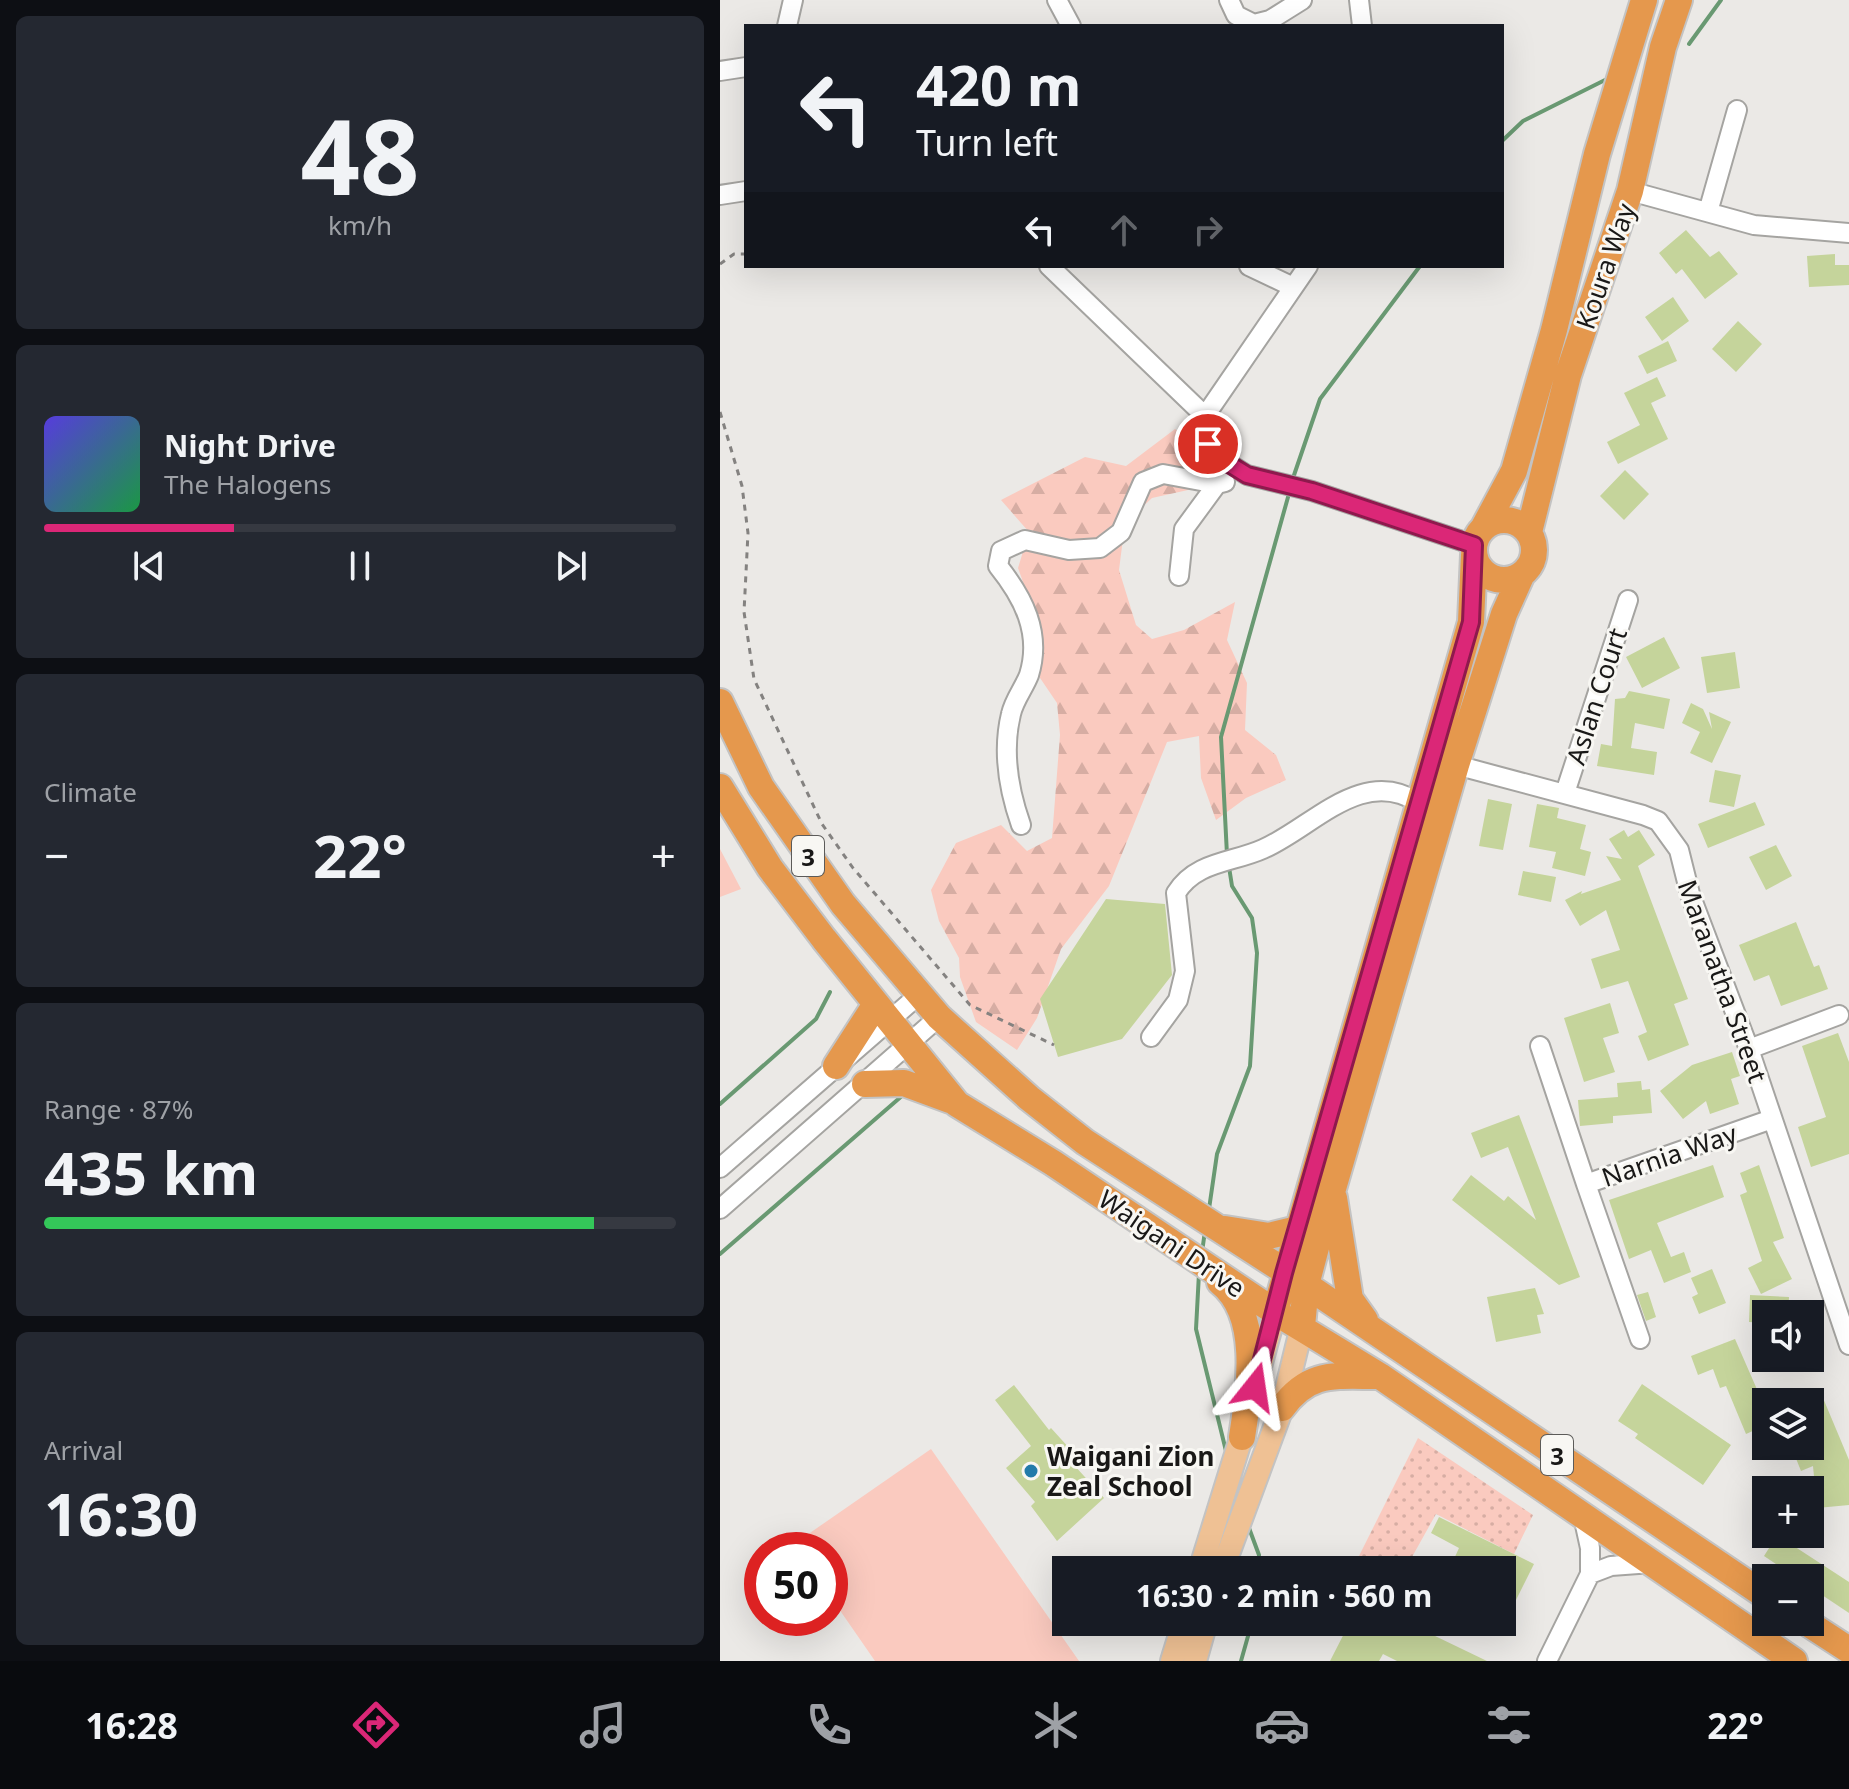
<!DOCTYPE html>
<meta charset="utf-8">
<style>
:root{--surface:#171b24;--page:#242831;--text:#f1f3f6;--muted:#9ea1a6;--line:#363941;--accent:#db2777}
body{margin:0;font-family:"Noto Sans",sans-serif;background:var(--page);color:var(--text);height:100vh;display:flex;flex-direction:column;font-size:30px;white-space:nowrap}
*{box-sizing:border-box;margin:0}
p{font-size:26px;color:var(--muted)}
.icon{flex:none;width:44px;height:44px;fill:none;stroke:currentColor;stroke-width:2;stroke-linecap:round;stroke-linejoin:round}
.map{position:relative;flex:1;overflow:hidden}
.sheet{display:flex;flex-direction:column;gap:16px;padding:16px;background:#0d0f14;width:720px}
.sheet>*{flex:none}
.guide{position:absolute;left:24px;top:24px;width:760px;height:244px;border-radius:0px;box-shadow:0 8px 32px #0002;background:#171b24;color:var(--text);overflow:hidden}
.tools{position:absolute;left:1032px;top:1300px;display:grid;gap:16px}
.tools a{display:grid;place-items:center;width:72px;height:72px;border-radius:0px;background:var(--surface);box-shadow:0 8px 32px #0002;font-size:40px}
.speed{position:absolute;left:24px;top:1532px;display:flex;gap:16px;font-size:40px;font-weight:700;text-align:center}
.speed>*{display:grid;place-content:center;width:104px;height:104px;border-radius:50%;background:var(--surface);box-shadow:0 8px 32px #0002;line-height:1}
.speed .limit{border:12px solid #d22;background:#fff;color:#111}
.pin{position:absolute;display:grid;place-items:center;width:68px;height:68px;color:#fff;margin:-34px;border:4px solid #fff;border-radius:50%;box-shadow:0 2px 8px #0007}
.me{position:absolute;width:88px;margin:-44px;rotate:15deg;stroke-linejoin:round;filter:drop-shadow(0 0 6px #0008)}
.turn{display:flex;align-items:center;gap:28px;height:168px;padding:0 40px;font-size:36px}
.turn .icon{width:104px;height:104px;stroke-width:2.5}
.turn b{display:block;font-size:56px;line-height:68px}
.lanes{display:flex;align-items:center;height:76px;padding:0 40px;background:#0003;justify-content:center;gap:40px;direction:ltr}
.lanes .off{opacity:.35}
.big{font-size:60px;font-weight:700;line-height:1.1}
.sheet .tile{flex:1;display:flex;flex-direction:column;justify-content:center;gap:12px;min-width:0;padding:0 28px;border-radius:12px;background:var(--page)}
.sheet .dial{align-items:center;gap:0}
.dial b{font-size:104px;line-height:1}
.song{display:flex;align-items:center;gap:24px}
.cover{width:96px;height:96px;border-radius:12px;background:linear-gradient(135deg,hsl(250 70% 55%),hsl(140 70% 35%))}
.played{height:8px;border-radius:4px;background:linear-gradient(90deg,var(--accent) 30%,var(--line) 30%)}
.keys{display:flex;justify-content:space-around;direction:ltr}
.heat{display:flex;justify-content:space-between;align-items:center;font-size:44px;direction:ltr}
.charge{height:12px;border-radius:6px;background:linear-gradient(90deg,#34c759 87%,var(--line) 0)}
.trip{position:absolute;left:332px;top:1556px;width:464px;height:80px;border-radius:0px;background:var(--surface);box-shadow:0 8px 32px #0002;font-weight:700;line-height:80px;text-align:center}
.tabs{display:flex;height:128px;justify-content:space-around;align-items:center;background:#090b0e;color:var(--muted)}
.tabs .icon{width:56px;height:56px}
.tabs .on{color:var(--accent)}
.tabs b{font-size:36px;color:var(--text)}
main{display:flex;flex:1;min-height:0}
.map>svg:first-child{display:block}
.grass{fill:url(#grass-dots)}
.forest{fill:url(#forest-firs)}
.garden{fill:#facabf}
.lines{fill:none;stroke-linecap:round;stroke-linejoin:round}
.stream{stroke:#699972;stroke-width:4}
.building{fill:#c5d49b}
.minor-casing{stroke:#a5a4a1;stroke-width:22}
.major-casing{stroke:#c3c3c3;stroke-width:26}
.highway-casing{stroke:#c3c3c3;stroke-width:30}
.path{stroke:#848280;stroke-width:3;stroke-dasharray:6 6;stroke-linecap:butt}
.minor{stroke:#fff;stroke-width:18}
.major{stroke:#efc194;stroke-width:22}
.highway{stroke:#e5984d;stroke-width:26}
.route-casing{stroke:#8e194d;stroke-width:20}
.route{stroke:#db2777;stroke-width:14}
.poi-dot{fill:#227baa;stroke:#f8f7f3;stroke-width:3}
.labels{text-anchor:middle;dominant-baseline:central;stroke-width:6;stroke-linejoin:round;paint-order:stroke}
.shield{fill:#f8f7f3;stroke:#5c5b59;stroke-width:2}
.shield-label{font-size:24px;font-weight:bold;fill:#191817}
.street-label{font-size:26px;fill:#191817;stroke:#f8f7f3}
.poi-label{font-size:26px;font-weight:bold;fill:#191817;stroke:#f8f7f3;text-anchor:start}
</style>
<main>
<section class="sheet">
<div class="tile dial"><b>48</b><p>km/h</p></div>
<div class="tile">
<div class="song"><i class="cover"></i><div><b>Night Drive</b><p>The Halogens</p></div></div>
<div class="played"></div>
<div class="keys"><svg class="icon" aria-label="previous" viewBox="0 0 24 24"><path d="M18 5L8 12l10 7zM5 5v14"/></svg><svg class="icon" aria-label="pause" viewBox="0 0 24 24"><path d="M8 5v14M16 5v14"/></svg><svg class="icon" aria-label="next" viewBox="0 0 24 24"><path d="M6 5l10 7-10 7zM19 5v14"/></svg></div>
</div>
<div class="tile"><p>Climate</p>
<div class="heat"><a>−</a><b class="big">22°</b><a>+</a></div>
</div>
<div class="tile"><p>Range · 87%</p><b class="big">435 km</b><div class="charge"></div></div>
<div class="tile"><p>Arrival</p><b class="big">16:30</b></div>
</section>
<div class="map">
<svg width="1129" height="1661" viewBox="0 0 1129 1661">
<defs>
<pattern id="grass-dots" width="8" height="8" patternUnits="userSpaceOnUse" patternTransform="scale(2)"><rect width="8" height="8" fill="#facabf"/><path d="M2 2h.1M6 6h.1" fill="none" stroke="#d6ada3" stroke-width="1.8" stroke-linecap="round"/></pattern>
<pattern id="forest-firs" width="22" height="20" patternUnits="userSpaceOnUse" patternTransform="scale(2)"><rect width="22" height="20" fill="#facabf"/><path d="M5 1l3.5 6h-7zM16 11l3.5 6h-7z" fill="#d6ada3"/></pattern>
</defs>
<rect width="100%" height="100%" fill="#ebe9e6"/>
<path class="grass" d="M698,1438l115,77 -19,39 -78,-40 -24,43 -18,4 -5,9h-37z"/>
<path class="forest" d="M455,429l28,21 -6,38 -45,10 -27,25 -6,47 17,55 16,14 32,-9 51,-28 -8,38 20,43 -2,47 31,25 10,25 -40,18 -30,22 -15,-42 -2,-42 -32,6 -58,144 -48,63 -24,69 -20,32 -41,-28 -16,-45 -1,-19 -20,-37 -8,-31 25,-47 45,-18 26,26 25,-13 8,-103 -3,-32 -19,-28 -1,-54 -19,-53 11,-36 -28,-32 84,-43 41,9z"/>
<path class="garden" d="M0,849l21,40 -21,8z
M211,1449l148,212h-204l-45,-65v-46h-32l-4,-6z"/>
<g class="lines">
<path class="stream" d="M969,44l32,-44
M782,141l21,-20 82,-41
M572,481l28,-82 100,-133
M507,855l-6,-118 69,-247
M0,1104l96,-85 14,-27
M489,1209l8,-55 33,-88 7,-113 -5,-35 -20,-32 -3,-19
M482,1252l3,-21
M0,1254l183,-159
M479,1273l-3,56 30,122
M529,1528l10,27 -1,15
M521,1661l11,-39"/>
</g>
<path class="building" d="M966,230l24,27 9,-6 19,23 -33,25 -23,-30 -6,5 -17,-21z
M1115,254v11h14v20l-40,2 -2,-31z
M953,297l16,24 -27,20 -17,-24z
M1018,321l24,23 -26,28 -24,-23z
M948,341l9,20 -30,13 -9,-18z
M937,377l9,19 -15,7 17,36 -50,25 -11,-22 33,-17 -16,-32z
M905,470l24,24 -25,26 -24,-24z
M944,637l16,31 -38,20 -16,-31z
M1015,652l5,36 -33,5 -6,-36z
M909,691l41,8 -6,30 -29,-6 -4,25 26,4 -3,23 -57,-9 4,-22 11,2 3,-47 10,-1z
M971,703l12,6 9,20 -3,-17 22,10 -19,41 -22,-10 10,-21 -18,-9z
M995,770l26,5 -7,32 -25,-5z
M768,799l24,5 -9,46 -24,-4z
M1035,802l10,23 -57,23 -10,-24z
M817,804l22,4 -2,10 29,7 -6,24 11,3 -6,24 -33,-8 4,-16 -27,-5z
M904,830l4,7 11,-7 16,25 -17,11 50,133 -14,5 15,41 -41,16 -10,-25 9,-4 -19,-51 -27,8 -10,-30 29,-9 -14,-40 -26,16 -15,-26 17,-9 -1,3 40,-14 -15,-24 16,3 -13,-20z
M1056,845l16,31 -26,14 -17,-33z
M803,871l33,6 -5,25 -33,-7z
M386,899l59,5 7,71 -50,64 -64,18 -18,-58z
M1076,922l18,45 5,-2 9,24 -47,17 -12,-31 -15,6 -15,-36z
M890,1003l9,30 -16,5 12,34 -31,10 -20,-64z
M1118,1033l11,29v92l-38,13 -13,-40 28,-10 -24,-71z
M1012,1052l8,24 -9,3 8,25 -29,10 -4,-13 -23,18 -23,-28 32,-26z
M921,1081l1,9 8,-1 2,24 -39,3v7l-33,3 -2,-26 40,-3 -1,-14z
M799,1115l61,162 -21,8 -107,-85 19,-25 33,26 4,-5 28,24 -28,-73 -27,11 -10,-25z
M993,1165l11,32 -67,26 14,34 13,-5 7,20 -27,11 -13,-33 -22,9 -20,-59z
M1039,1165l25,73 -11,4 19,37 -31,15 -13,-26 14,-7 -22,-66 7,-3 -7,-19z
M992,1269l14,34 -27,11 -7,-17 6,-3 -7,-16z
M815,1288l9,26 -7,1 4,18 -45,9 -9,-45z
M928,1292l8,25 -10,4 -9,-26z
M1030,1295l39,2 -1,17h-22v9l-17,-1z
M1015,1339l31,71v15l-20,9 -20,-48 -6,2 -7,-19 -15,6 -7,-19z
M922,1384l89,61 -28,40 -68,-47 3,-4 -20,-13z
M294,1385l35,45 2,-2 29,32 -6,5 30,33 -47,43 -26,-35 4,-4 -29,-34 25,-22 -36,-46z
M1103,1398l26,62v45l-32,3 -4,-42 -12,5 -8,-20 17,-5v-43z
M719,1517l95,47 -36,72 -27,-14h31v-52h-25l-23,-11 5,-11 -28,-15z
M1040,1524l6,4v6h20l-3,5 66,43v31l-39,-26v-9h-13l-33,-22 7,-11 -17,-11z
M630,1622h56l81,39h-90l-14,-7 -4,7h-49z"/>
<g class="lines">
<defs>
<path id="minor" d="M337,0l14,26
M509,0l7,15 18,9 16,-4 32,-20
M639,0l3,26
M67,26l6,-26
M0,71l26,-4
M910,191l124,34 95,8
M0,195l26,-4
M988,212l29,-102
M329,266l156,150 3,28 18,18 21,13 65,16 162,54
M529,266l42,20
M485,416l103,-150
M459,576l5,-47 33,-45 8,-2
M736,765l187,50 15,6 21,29 11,44 59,155 100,296
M845,793l63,-193
M301,825c-12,-34 -19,-74 -10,-111 3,-14 13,-26 18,-39 13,-42 -6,-78 -31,-109l3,-15 24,-11 44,10 31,-2 21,-16 22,-50 20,-8 54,10
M431,1037l27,-37 7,-29 -9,-78c20,-32 56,-30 87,-44 49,-21 99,-84 156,-46
M820,1046l46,138
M1029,1049l90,-34
M0,1168l201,-175
M0,1209l219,-192
M920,1339l-54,-155 186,-65
M870,1574l21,-8 41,-3
M827,1661l43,-87v-26l-7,-32"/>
<path id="major" d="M535,1385l20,-73
M480,1570l46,-148
M502,1570l60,-162 20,-82
M452,1661l12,-39
M475,1661l11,-39"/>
<path id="highway" d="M754 550a30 30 0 1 1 60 0a30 30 0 1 1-60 0Z
M764,527l30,-56 40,-141 43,-176 47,-154
M809,532l39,-157 62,-184 33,-144 16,-47
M0,702l41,85 82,117 96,113 90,81 56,44 221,143 460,311
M0,787l50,81 54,71 133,165 96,59 222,149 105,64 414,285
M116,1066l40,-62
M145,1084l39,-1 46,17
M614,1198l16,101 15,21
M505,1229l44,7 28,-7
M500,1282c42,33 29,109 22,155
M555,1312l196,-690 3,-67
M582,1326l4,-41 12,-45 138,-475 48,-151 18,-40
M562,1408c27,-37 52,-32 95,-32
M1086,1622l43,28"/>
</defs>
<use href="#minor" class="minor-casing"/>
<use href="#major" class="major-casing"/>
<use href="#highway" class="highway-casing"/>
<path class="path" d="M0,264l14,-10h12
M0,412l22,74 6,47 -4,79 10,67 68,145 31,44 117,137 84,40"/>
<use href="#minor" class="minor"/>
<use href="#major" class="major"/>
<use href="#highway" class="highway"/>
</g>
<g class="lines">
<defs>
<path id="route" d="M488,444l18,18 21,13 65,16 162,54 -3,77 -187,651 -29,114"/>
</defs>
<use href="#route" class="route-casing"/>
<use href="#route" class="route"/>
</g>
<circle class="poi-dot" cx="311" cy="1471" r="8"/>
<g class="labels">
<g class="shield">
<rect x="72" y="836" width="32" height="40" rx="6"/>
<rect x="821" y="1435" width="32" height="40" rx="6"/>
</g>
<g class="shield-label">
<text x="88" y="856">3</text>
<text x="837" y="1455">3</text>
</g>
<g class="street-label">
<text transform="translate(885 266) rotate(-71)">Koura Way</text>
<text transform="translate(876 696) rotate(-72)">Aslan Court</text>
<text transform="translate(1003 981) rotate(70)">Maranatha Street</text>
<text transform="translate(949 1155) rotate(-19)">Narnia Way</text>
<text transform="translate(452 1243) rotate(34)">Waigani Drive</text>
</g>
<g class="poi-label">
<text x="327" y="1456">Waigani Zion<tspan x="327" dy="30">Zeal School</tspan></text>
</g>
</g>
</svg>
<div class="tools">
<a><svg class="icon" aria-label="sound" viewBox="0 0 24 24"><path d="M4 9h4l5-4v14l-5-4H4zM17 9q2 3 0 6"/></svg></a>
<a><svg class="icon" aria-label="layers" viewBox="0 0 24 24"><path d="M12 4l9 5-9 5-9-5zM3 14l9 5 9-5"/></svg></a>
<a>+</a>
<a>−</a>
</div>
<div class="speed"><div class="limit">50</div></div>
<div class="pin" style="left:488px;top:444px;background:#d93025"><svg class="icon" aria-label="arrive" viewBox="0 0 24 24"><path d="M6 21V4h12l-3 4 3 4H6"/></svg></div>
<svg class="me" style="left:535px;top:1387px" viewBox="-20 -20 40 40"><path d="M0-17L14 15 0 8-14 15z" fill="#db2777" stroke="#fff" stroke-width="4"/></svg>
<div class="trip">16:30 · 2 min · 560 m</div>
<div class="guide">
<div class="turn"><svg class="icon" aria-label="left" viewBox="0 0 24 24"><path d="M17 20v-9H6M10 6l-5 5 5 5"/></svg><div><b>420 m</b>Turn left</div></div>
<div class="lanes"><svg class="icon" aria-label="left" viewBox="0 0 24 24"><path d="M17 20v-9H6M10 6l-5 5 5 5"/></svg><svg class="icon off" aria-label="ahead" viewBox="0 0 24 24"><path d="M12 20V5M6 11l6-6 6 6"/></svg><svg class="icon off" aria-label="right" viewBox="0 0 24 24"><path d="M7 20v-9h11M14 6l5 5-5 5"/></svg></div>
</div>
</div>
</main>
<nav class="tabs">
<b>16:28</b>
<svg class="icon on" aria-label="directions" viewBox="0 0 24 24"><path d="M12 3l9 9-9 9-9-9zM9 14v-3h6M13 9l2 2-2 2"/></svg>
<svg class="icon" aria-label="music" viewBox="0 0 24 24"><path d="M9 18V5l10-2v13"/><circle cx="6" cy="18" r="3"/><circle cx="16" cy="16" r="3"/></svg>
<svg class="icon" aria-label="phone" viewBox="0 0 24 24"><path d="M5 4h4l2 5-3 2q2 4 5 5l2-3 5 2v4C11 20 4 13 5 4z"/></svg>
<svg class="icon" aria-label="climate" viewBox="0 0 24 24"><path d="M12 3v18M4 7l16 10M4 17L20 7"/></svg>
<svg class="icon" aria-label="car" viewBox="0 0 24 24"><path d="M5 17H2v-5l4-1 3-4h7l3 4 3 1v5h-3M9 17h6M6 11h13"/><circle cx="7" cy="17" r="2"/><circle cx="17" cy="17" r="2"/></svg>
<svg class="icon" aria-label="filters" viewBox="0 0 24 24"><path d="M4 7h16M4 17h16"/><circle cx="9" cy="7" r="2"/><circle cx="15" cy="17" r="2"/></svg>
<b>22°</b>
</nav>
